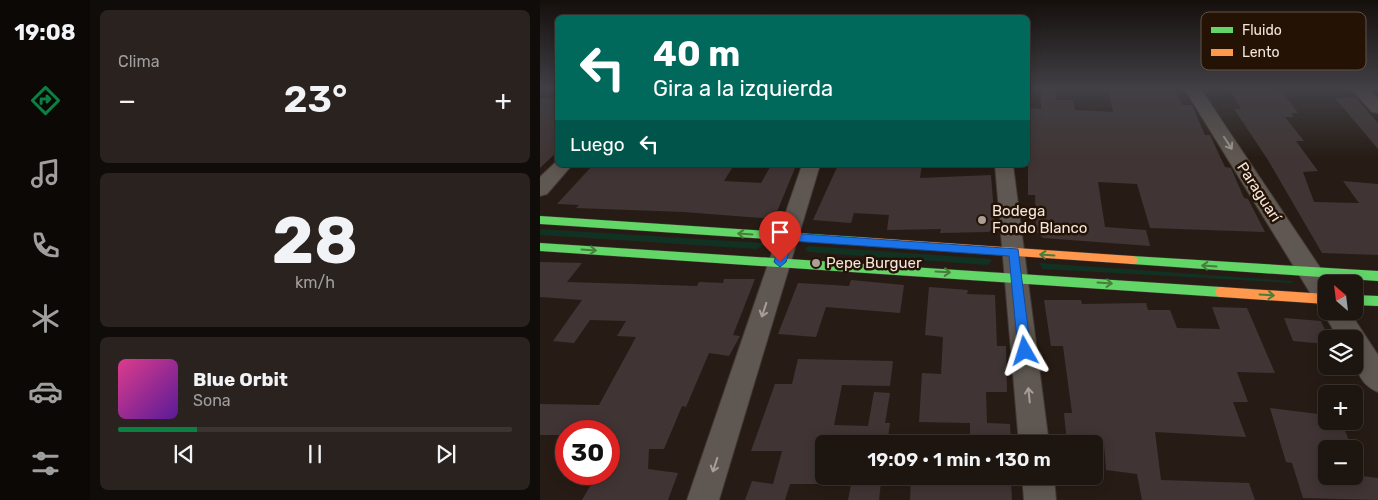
<!DOCTYPE html>
<html lang="es">
<meta charset="utf-8">
<style>
:root{--surface:#1d1510;--page:#2a221e;--text:#f1f3f6;--muted:#a09f9f;--line:#3b3430;--accent:#0b8043}
body{margin:0;font-family:Rubik,sans-serif;background:var(--page);color:var(--text);height:100vh;display:flex;flex-direction:column;font-size:19px;white-space:nowrap}
*{box-sizing:border-box;margin:0}
p{font-size:16px;color:var(--muted)}
.icon{flex:none;width:28px;height:28px;fill:none;stroke:currentColor;stroke-width:2;stroke-linecap:round;stroke-linejoin:round}
.map{position:relative;flex:1;overflow:hidden}
.side{display:flex;flex-direction:column;gap:10px;padding:10px;background:#100c09;width:450px}
.side>*{flex:none}
.top-card{position:absolute;left:15px;top:15px;width:475px;height:152px;border-radius:8px;box-shadow:0 2px 12px #0003,0 0 0 1px var(--line);background:#00695c;color:#fff;overflow:hidden}
.needle{width:32px;rotate:332deg}
.fabs{position:absolute;left:778px;top:275px;display:grid;gap:10px}
.fabs a{display:grid;place-items:center;width:45px;height:45px;border-radius:8px;background:var(--surface);box-shadow:0 2px 12px #0003,0 0 0 1px var(--line);font-size:25px}
.speed{position:absolute;left:15px;top:420px;display:flex;gap:10px;font-size:25px;font-weight:700;text-align:center}
.speed>*{display:grid;place-content:center;width:65px;height:65px;border-radius:50%;background:var(--surface);box-shadow:0 2px 12px #0003,0 0 0 1px var(--line);line-height:1}
.speed .limit{border:8px solid #d22;background:#fff;color:#111}
.pin{position:absolute;display:grid;place-items:center;width:42px;height:42px;color:#fff;margin:-51px -21px;border-radius:50% 50% 50% 0;rotate:-45deg;box-shadow:0 0 5px #0007}
.pin .icon{rotate:45deg}
.me{position:absolute;width:55px;margin:-28px;rotate:354deg;stroke-linejoin:round;filter:drop-shadow(0 0 4px #0008)}
.turn{display:flex;align-items:center;gap:18px;height:105px;padding:0 15px;font-size:22px}
.turn .icon{width:65px;height:65px;stroke-width:2.5}
.turn b{display:block;font-size:35px;line-height:42px}
.then{display:flex;align-items:center;height:48px;padding:0 15px;background:#0003;gap:10px;font-size:19px}
.big{font-size:38px;font-weight:600;line-height:1.1}
.side .card{flex:1;display:flex;flex-direction:column;justify-content:center;gap:8px;min-width:0;padding:0 18px;border-radius:8px;background:var(--page)}
.side .dial{align-items:center;gap:0}
.dial b{font-size:65px;line-height:1}
.song{display:flex;align-items:center;gap:15px}
.cover{width:60px;height:60px;border-radius:8px;background:linear-gradient(135deg,hsl(330 70% 55%),hsl(270 70% 35%))}
.played{height:5px;border-radius:2px;background:linear-gradient(90deg,var(--accent) 20%,var(--line) 20%)}
.keys{display:flex;justify-content:space-around;direction:ltr}
.heat{display:flex;justify-content:space-between;align-items:center;font-size:28px;direction:ltr}
.trip{position:absolute;left:275px;top:435px;width:288px;height:50px;border-radius:8px;background:var(--surface);box-shadow:0 2px 12px #0003,0 0 0 1px var(--line);font-weight:600;line-height:50px;text-align:center}
main{display:flex;flex:1;min-height:0}
.dock{display:flex;flex-direction:column;width:90px;justify-content:space-around;align-items:center;background:#0c0806;color:var(--muted)}
.dock .icon{width:35px;height:35px}
.dock .on{color:var(--accent)}
.dock b{font-size:22px;color:var(--text)}
.map>svg:first-child{display:block}
.green{fill:#113222}
.building{fill:#403534}
.lines{fill:none;stroke-linecap:round;stroke-linejoin:round}
.street-casing{stroke:#403832;stroke-width:2}
.fast-casing{stroke:#403832;stroke-width:1}
.slow-casing{stroke:#403832;stroke-width:1}
.street{fill:#5f5751;fill-rule:evenodd}
.fast{fill:#63d668;fill-rule:evenodd}
.slow{fill:#ff974d;fill-rule:evenodd}
.oneway{stroke:#a99e97}
.oneway2{stroke:#477e3b}
.route{fill:#1a73e8;stroke:#114b97}
.poi-dot{fill:#ac9f97;stroke:#241205;stroke-width:2}
.labels{text-anchor:middle;dominant-baseline:central;stroke-width:5;stroke-linejoin:round;paint-order:stroke}
.street-label{font-size:15px;fill:#f3e6dd;stroke:#241205}
.poi-label{font-size:15px;fill:#f3e6dd;stroke:#241205;text-anchor:start}
.key{fill:#241205;stroke:#625246;stroke-width:1}
.key-label{font-size:14px;fill:#f3e6dd}
</style>
<main>
<nav class="dock">
<b>19:08</b>
<svg class="icon on" aria-label="directions" viewBox="0 0 24 24"><path d="M12 3l9 9-9 9-9-9zM9 14v-3h6M13 9l2 2-2 2"/></svg>
<svg class="icon" aria-label="music" viewBox="0 0 24 24"><path d="M9 18V5l10-2v13"/><circle cx="6" cy="18" r="3"/><circle cx="16" cy="16" r="3"/></svg>
<svg class="icon" aria-label="phone" viewBox="0 0 24 24"><path d="M5 4h4l2 5-3 2q2 4 5 5l2-3 5 2v4C11 20 4 13 5 4z"/></svg>
<svg class="icon" aria-label="climate" viewBox="0 0 24 24"><path d="M12 3v18M4 7l16 10M4 17L20 7"/></svg>
<svg class="icon" aria-label="car" viewBox="0 0 24 24"><path d="M5 17H2v-5l4-1 3-4h7l3 4 3 1v5h-3M9 17h6M6 11h13"/><circle cx="7" cy="17" r="2"/><circle cx="17" cy="17" r="2"/></svg>
<svg class="icon" aria-label="filters" viewBox="0 0 24 24"><path d="M4 7h16M4 17h16"/><circle cx="9" cy="7" r="2"/><circle cx="15" cy="17" r="2"/></svg>
</nav>
<section class="side">
<div class="card"><p>Clima</p>
<div class="heat"><a>−</a><b class="big">23°</b><a>+</a></div>
</div>
<div class="card dial"><b>28</b><p>km/h</p></div>
<div class="card">
<div class="song"><i class="cover"></i><div><b>Blue Orbit</b><p>Sona</p></div></div>
<div class="played"></div>
<div class="keys"><svg class="icon" aria-label="previous" viewBox="0 0 24 24"><path d="M18 5L8 12l10 7zM5 5v14"/></svg><svg class="icon" aria-label="pause" viewBox="0 0 24 24"><path d="M8 5v14M16 5v14"/></svg><svg class="icon" aria-label="next" viewBox="0 0 24 24"><path d="M6 5l10 7-10 7zM19 5v14"/></svg></div>
</div>
</section>
<div class="map">
<svg width="838" height="500" viewBox="0 0 838 500">
<rect width="100%" height="100%" fill="#271c15"/>
<path class="green" d="M0,229l222,14 1,2 -6,4 -217,-14z
M268,246l182,13 2,2 -5,4 -178,-13 -4,-2z
M499,263l253,18 1,2 -250,-14z"/>
<path class="building" d="M500,88h15l1,12h17l2,10 38,2 -5,-24h66l8,17h10l13,30h5l15,32 6,1 13,30 4,1 17,33 -115,-4 -13,-44 -39,-2 7,45 41,3 4,16 -107,-8 -7,-6 -1,-37h-7v-34h2l-1,-53 12,1z
M690,89l52,2 16,22h-7l3,4h-9l19,24h-8l22,30 -15,1 11,30 45,1 -16,-22 35,3v71l-56,-2 -54,-93 -34,-51h7z
M0,98l18,1v52l-18,17z
M795,98h21l22,25v26z
M53,165h141l-10,16 37,2 9,-16 25,1 -21,51 -90,-7 -108,-4 3,-3 -22,-1z
M298,165h84l-2,13 71,-3 4,51 -6,6 -49,1 1,-4 -54,1 2,-15 -35,-2 -3,10 -38,-3z
M0,262l42,1 -15,19 130,4 2,-4 24,1 1,-4h31l-22,56 7,1 -11,20 -20,-3 -23,54 -4,-1 -18,43h-15l-1,20 30,4 -10,27h-86l15,-26h12v-43h-43v4h-26v-31l59,1 37,-68 -19,-1 9,-15 -36,-1 -16,23 -21,-2 29,-41 -42,-3z
M311,280l53,5 -4,28 -74,-6 -10,30 -38,-3 20,-51 51,3z
M389,287l39,3 -1,4 28,1 2,51h9l1,46h-21l1,31 23,1 1,20h-41v-21l-51,-1 3,-49 19,1 2,-37 -18,-2z
M504,300h37l1,4 64,-1 2,7h22l7,18 43,1 -8,-22 35,1 28,65 -38,-1 11,30h-15l13,35 -91,-5 6,48 88,3 6,17h-113l-5,-26 -31,-4 -2,-25 -37,-2 -3,-30h8l-9,-67h-12z
M744,318l37,3 5,11v12l-33,-3z
M258,359l95,2 -3,25 -48,-1 -8,40 34,1 6,-34 16,1 -5,30h5l-3,21h-63v40h-34l-5,16h-40l7,-19 21,3 9,-33h-31l24,-67h17z
M730,408l56,7v6h15l9,22 -9,-2 3,8h-18v27l28,-1 24,3v22l-75,-2 -11,-35 -6,-1z
M371,476h26v5l32,-2v-3h21v5l21,1 1,18h-102z
M312,480l29,2 -2,18h-31z"/>
<g class="lines">
<defs>
<path id="street" d="M644,88h16l131,196h-5v27h23l29,44v37c-23,-9 -24,-32 -24,-53h-15l-17,-28 3,-4 -8,-3z
M811,88h16l11,10v15l-6,-1z
M18,160v5h14l-25,29 -7,2v-19z
M262,165h18l-101,335h-32z
M455,165h18l36,279h-30z
M482,476h32l2,24h-32z"/>
<path id="fast" d="M0,216l318,21 6,4 -6,4 -318,-21z
M0,243l681,44 4,1 2,4 -2,4 -4,1 -681,-46z
M592,256l246,15v10l-246,-17 -4,-1 -2,-3 2,-3z
M814,295l24,1v10l-24,-1z"/>
<path id="slow" d="M318,237l274,19 4,1 2,3 -2,3 -4,1 -274,-19 -6,-4z
M681,287l105,7v10l-105,-7 -4,-1 -2,-4 2,-4z"/>
</defs>
<use href="#street" class="street-casing"/>
<use href="#fast" class="fast-casing"/>
<use href="#slow" class="slow-casing"/>
<use href="#street" class="street"/>
<use href="#fast" class="fast"/>
<use href="#slow" class="slow"/>
</g>
<defs><path id="oneway-shaft" d="M-6 0H5M1.5-3L5.5 0L1.5 3" fill="none" stroke-width="1.6" stroke-linecap="round" stroke-linejoin="round" transform="scale(1.25)"/></defs>
<g class="oneway">
<use href="#oneway-shaft" transform="translate(688 143) rotate(57)"/>
<use href="#oneway-shaft" transform="translate(224 310) rotate(108)"/>
<use href="#oneway-shaft" transform="translate(489 395) rotate(-96)"/>
<use href="#oneway-shaft" transform="translate(175 465) rotate(108)"/>
</g>
<g class="oneway2">
<use href="#oneway-shaft" transform="translate(205 234) rotate(-176)"/>
<use href="#oneway-shaft" transform="translate(49 250) rotate(4)"/>
<use href="#oneway-shaft" transform="translate(507 255) rotate(-176)"/>
<use href="#oneway-shaft" transform="translate(669 266) rotate(-176)"/>
<use href="#oneway-shaft" transform="translate(403 272) rotate(3)"/>
<use href="#oneway-shaft" transform="translate(565 283) rotate(4)"/>
<use href="#oneway-shaft" transform="translate(727 295) rotate(4)"/>
</g>
<linearGradient id="sky" x2="0" y2="1"><stop stop-color="#150f0c"/><stop offset="0.56" stop-color="#414046"/><stop offset="1" stop-color="#414046" stop-opacity="0"/></linearGradient>
<rect width="838" height="158" fill="url(#sky)"/>
<path class="route" d="M248,233l230,16 13,102 -2,4 -4,2 -5,-2 -2,-4 -9,-95 -217,-15 -6,21 -6,5 -6,-5 8,-25z"/>
<g class="poi-dot">
<circle cx="442" cy="220" r="5"/>
<circle cx="276" cy="263" r="5"/>
</g>
<g class="labels">
<g class="street-label">
<text transform="translate(719 192) rotate(57)">Paraguarí</text>
</g>
<g class="poi-label">
<text x="452" y="211">Bodega<tspan x="452" dy="17">Fondo Blanco</tspan></text>
<text x="286" y="263">Pepe Burguer</text>
</g>
</g>
<rect x="661" y="12" width="165" height="58" rx="8" class="key"/>
<rect x="671" y="27" width="22" height="6" fill="#63d668"/>
<rect x="671" y="49" width="22" height="7" fill="#ff974d"/>
<g class="key-label">
<text x="702" y="35">Fluido</text>
<text x="702" y="57">Lento</text>
</g>
</svg>
<div class="fabs">
<a><svg class="needle" viewBox="-14 -14 28 28"><path d="M0-13l5 13h-10z" fill="#e53935"/><path d="M0 13l5-13h-10z" fill="#a09f9f"/></svg></a>
<a><svg class="icon" aria-label="layers" viewBox="0 0 24 24"><path d="M12 4l9 5-9 5-9-5zM3 14l9 5 9-5"/></svg></a>
<a>+</a>
<a>−</a>
</div>
<div class="speed"><div class="limit">30</div></div>
<div class="pin" style="left:240px;top:262px;background:#d93025"><svg class="icon" aria-label="arrive" viewBox="0 0 24 24"><path d="M6 21V4h12l-3 4 3 4H6"/></svg></div>
<svg class="me" style="left:485px;top:351px" viewBox="-20 -20 40 40"><path d="M0-17L14 15 0 8-14 15z" fill="#1a73e8" stroke="#fff" stroke-width="4"/></svg>
<div class="trip">19:09 · 1 min · 130 m</div>
<div class="top-card">
<div class="turn"><svg class="icon" aria-label="left" viewBox="0 0 24 24"><path d="M17 20v-9H6M10 6l-5 5 5 5"/></svg><div><b>40 m</b>Gira a la izquierda</div></div>
<div class="then">Luego<svg class="icon" aria-label="left" viewBox="0 0 24 24"><path d="M17 20v-9H6M10 6l-5 5 5 5"/></svg></div>
</div>
</div>
</main>
